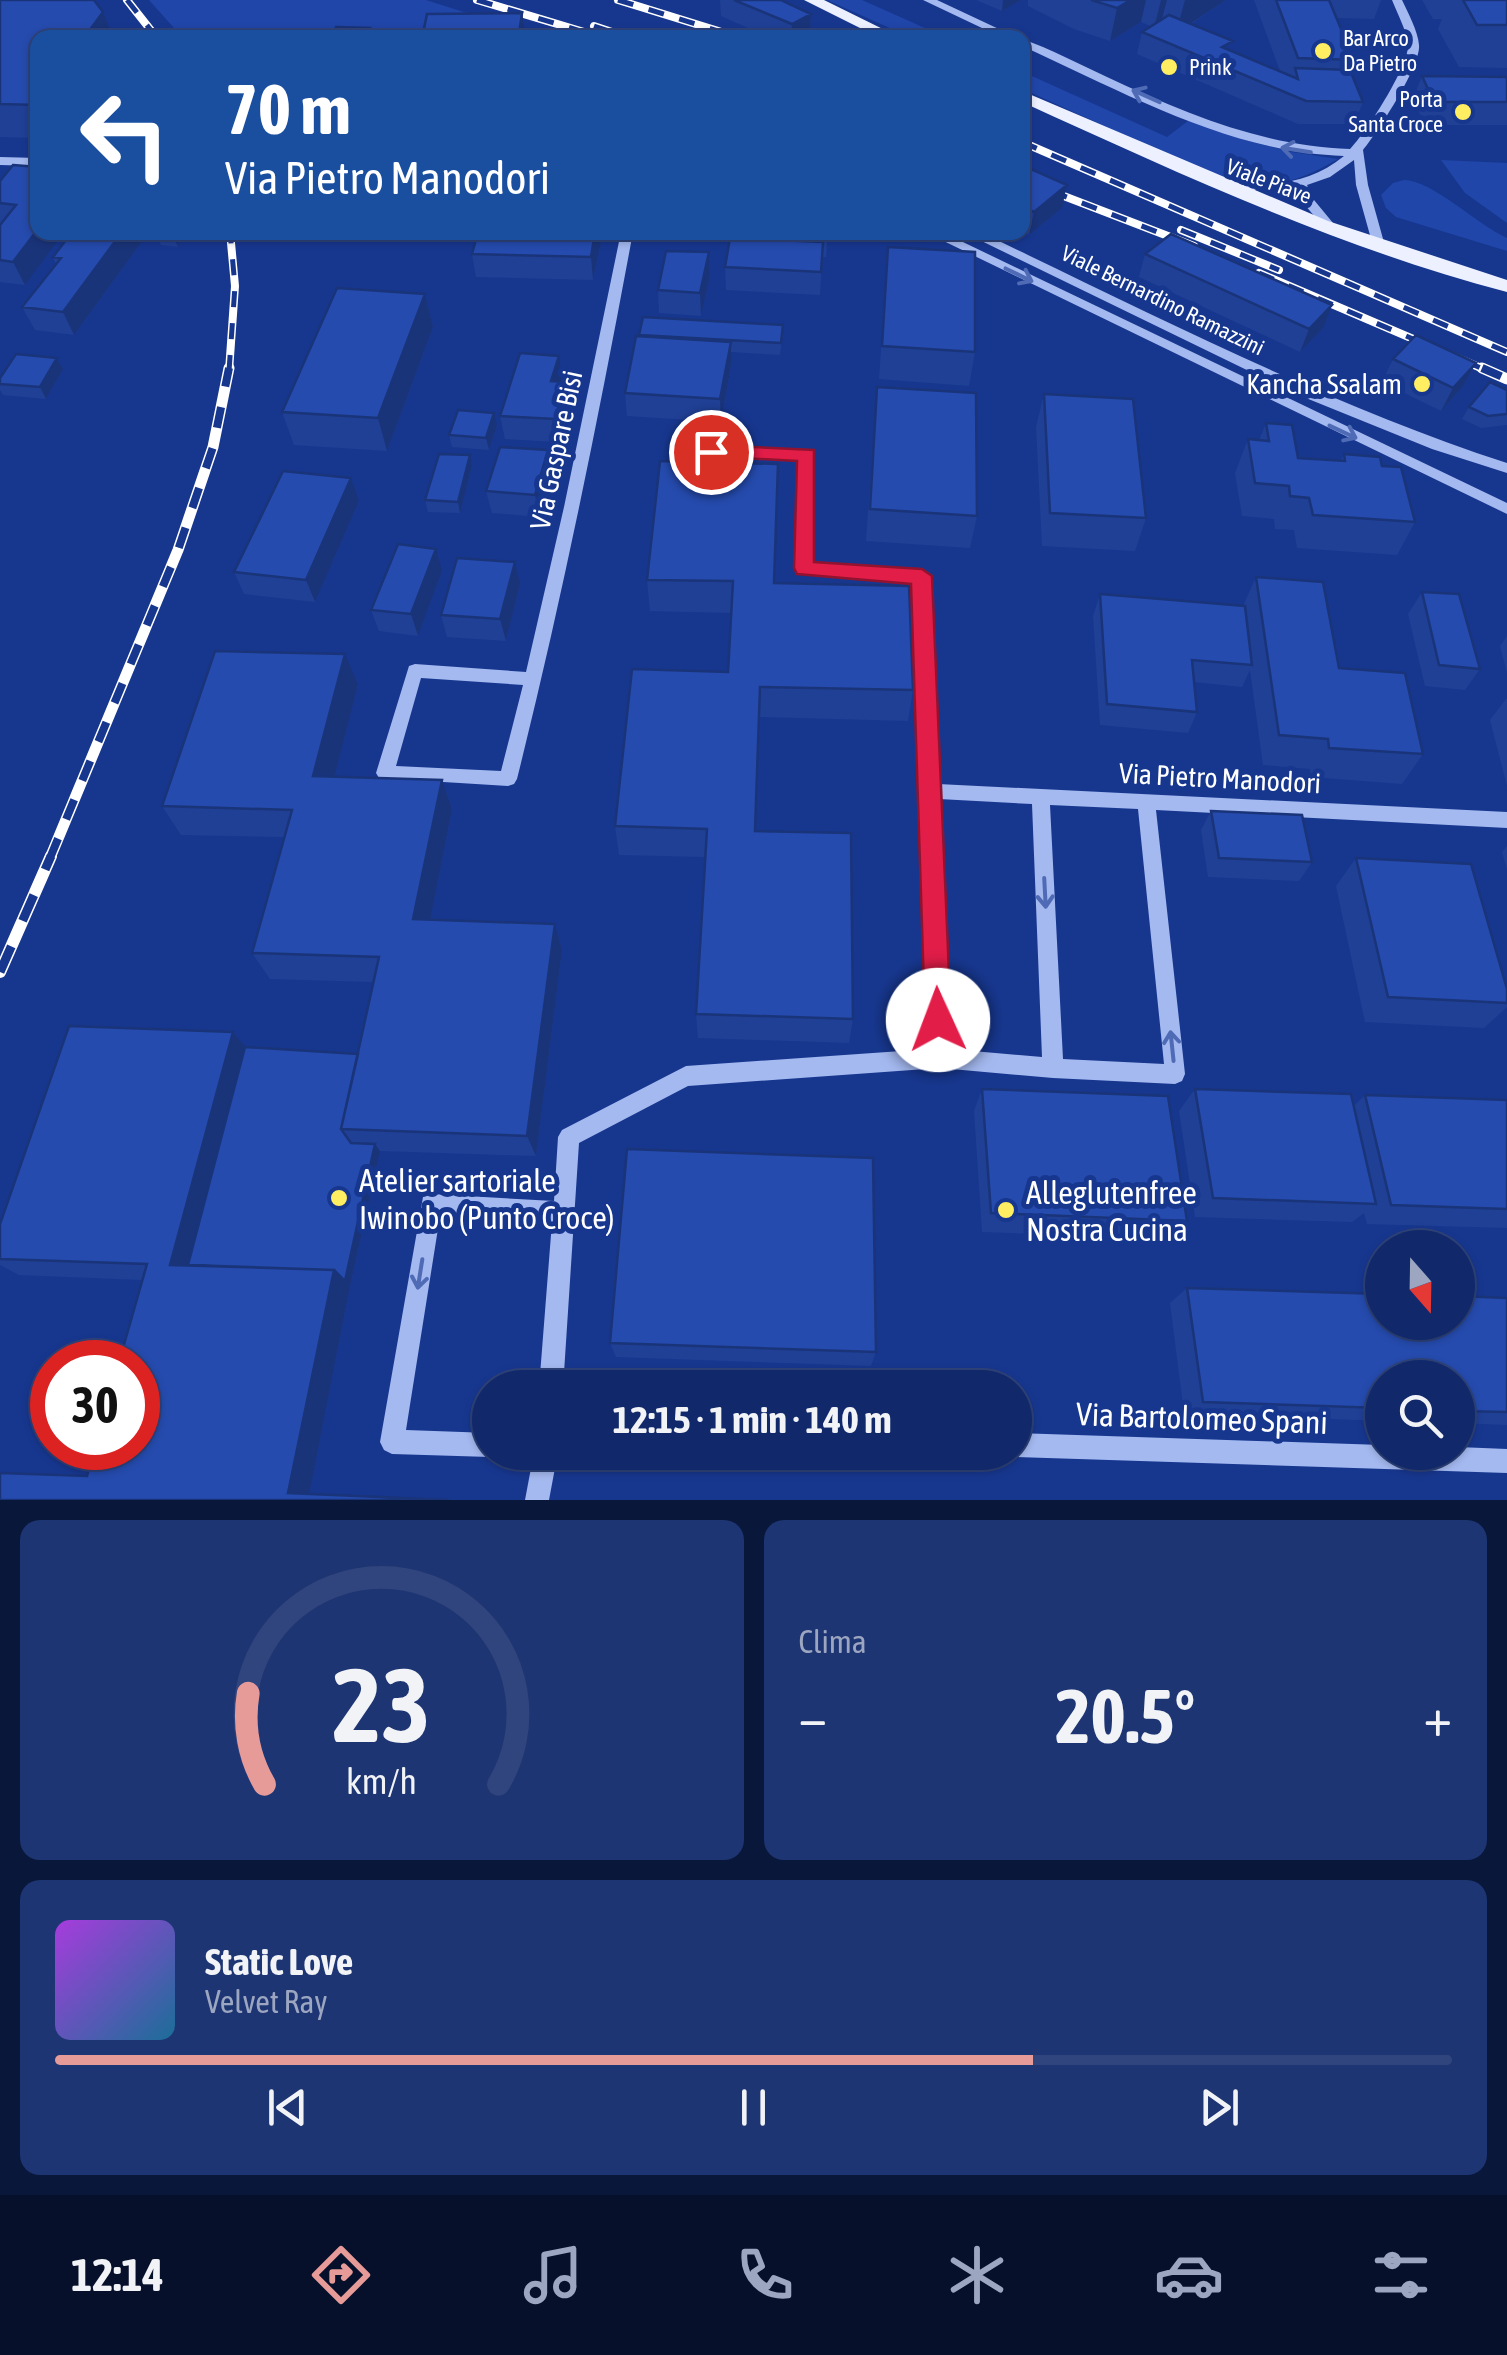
<!DOCTYPE html>
<html lang="it">
<meta charset="utf-8">
<style>
:root{--surface:#11296b;--page:#1e3573;--text:#f1f3f6;--muted:#9ca6c1;--line:#30457e;--accent:#e69b98}
body{margin:0;font-family:"Asap Condensed",sans-serif;background:var(--page);color:var(--text);height:100vh;display:flex;flex-direction:column;font-size:38px;white-space:nowrap}
*{box-sizing:border-box;margin:0}
p{font-size:32px;color:var(--muted)}
.icon{flex:none;width:55px;height:55px;fill:none;stroke:currentColor;stroke-width:2;stroke-linecap:round;stroke-linejoin:round}
.map{position:relative;height:1500px;overflow:hidden}
.sheet{display:flex;flex-direction:column;gap:20px;padding:20px;background:#09173b;flex:1}
.sheet>*{flex:none}
.hud{position:absolute;left:30px;top:30px;width:1000px;height:210px;border-radius:20px;box-shadow:0 2px 8px #0004,0 0 0 2px var(--line);background:#1a4fa0;color:#fff;overflow:hidden}
.needle{width:65px;rotate:160deg}
.tools{position:absolute;left:1365px;top:1230px;display:grid;gap:20px}
.tools a{display:grid;place-items:center;width:110px;height:110px;border-radius:50%;background:var(--surface);box-shadow:0 2px 8px #0004,0 0 0 2px var(--line);font-size:50px}
.speed{position:absolute;left:30px;top:1340px;display:flex;gap:20px;font-size:50px;font-weight:700;text-align:center}
.speed>*{display:grid;place-content:center;width:130px;height:130px;border-radius:50%;background:var(--surface);box-shadow:0 2px 8px #0004,0 0 0 2px var(--line);line-height:1}
.speed .limit{border:15px solid #d22;background:#fff;color:#111}
.pin{position:absolute;display:grid;place-items:center;width:85px;height:85px;color:#fff;margin:-42px;border:5px solid #fff;border-radius:50%;box-shadow:0 2px 10px #0007}
.me{position:absolute;width:110px;margin:-55px;rotate:358deg;stroke-linejoin:round;filter:drop-shadow(0 0 8px #0008)}
.turn{display:flex;align-items:center;gap:35px;height:210px;padding:0 30px;font-size:45px}
.turn .icon{width:130px;height:130px;stroke-width:2.5}
.turn b{display:block;font-size:70px;line-height:85px}
.big{font-size:75px;font-weight:700;line-height:1.1}
.sheet .tile{flex:1;display:flex;flex-direction:column;justify-content:center;gap:15px;min-width:0;padding:0 35px;border-radius:20px;background:var(--page)}
.sheet .dial{align-items:center;gap:0}
.dial svg{height:260px;overflow:visible;fill:none;stroke:var(--line);stroke-width:7;stroke-linecap:round;text-anchor:middle}
.dial text{fill:var(--text);stroke:none}
.song{display:flex;align-items:center;gap:30px}
.cover{width:120px;height:120px;border-radius:15px;background:linear-gradient(135deg,hsl(280 70% 55%),hsl(200 70% 35%))}
.played{height:10px;border-radius:5px;background:linear-gradient(90deg,var(--accent) 70%,var(--line) 70%)}
.keys{display:flex;justify-content:space-around;direction:ltr}
.heat{display:flex;justify-content:space-between;align-items:center;font-size:55px;direction:ltr}
.sheet .tiles{flex:1;display:grid;gap:20px;grid-template-columns:1fr 1fr}
.tile:last-child{grid-column:span 2}
.trip{position:absolute;left:472px;top:1370px;width:560px;height:100px;border-radius:50px;background:var(--surface);box-shadow:0 2px 8px #0004,0 0 0 2px var(--line);font-weight:700;line-height:100px;text-align:center}
.tabs{display:flex;height:160px;justify-content:space-around;align-items:center;background:#07102b;color:var(--muted)}
.tabs .icon{width:70px;height:70px}
.tabs .current{color:var(--accent)}
.tabs b{font-size:45px;color:var(--text)}
.map>svg:first-child{display:block}
.green{fill:#2046a9}
.lines{fill:none;stroke-linecap:round;stroke-linejoin:round}
.minor{fill:#a4b9f0;fill-rule:evenodd}
.major{fill:#ecf0ff;fill-rule:evenodd}
.rail-far2-casing{stroke:#fff;stroke-width:8}
.rail-far1-casing{stroke:#fff;stroke-width:11}
.rail-casing{stroke:#fff;stroke-width:12}
.rail-far2{stroke:#17378f;stroke-width:5;stroke-dasharray:16;stroke-linecap:butt}
.rail-far1{stroke:#17378f;stroke-width:8;stroke-dasharray:21;stroke-linecap:butt}
.rail{stroke:#17378f;stroke-width:9;stroke-dasharray:28;stroke-linecap:butt}
.wall{fill:#204096}
.shaded-wall{fill:#1a347a}
.building{fill:#254bae;stroke:#1a347a;stroke-width:2.5}
.oneway{stroke:#4f6bb6}
.route{fill:#e11d48;stroke:#92132f;stroke-width:2.5}
.poi-dot{fill:#ffed62;stroke:#17378f;stroke-width:4}
.labels{text-anchor:middle;dominant-baseline:central;stroke-width:10;stroke-linejoin:round;paint-order:stroke}
.far-poi-label{font-size:22px;fill:#fff;stroke:#17378f;text-anchor:start}
.far-street-label{font-size:22px;fill:#fff;stroke:#17378f}
.poi-label{font-size:28px;fill:#fff;stroke:#17378f;text-anchor:end}
.street-label{font-size:28px;fill:#fff;stroke:#17378f}
.near-poi-label{font-size:32px;fill:#fff;stroke:#17378f;text-anchor:start}
.near-street-label{font-size:32px;fill:#fff;stroke:#17378f}
</style>
<div class="map">
<svg width="1507" height="1500" viewBox="0 0 1507 1500">
<rect width="100%" height="100%" fill="#17378f"/>
<path class="green" d="M149,0h277l116,37 -245,-6 -2,6h-113z
M827,0h35l83,37h-35z
M1023,72l144,65 25,-19 46,20 53,14 47,7c-38,22 -68,32 -113,22l-202,-92z
M1441,160l66,3v60l-42,-30z
M1404,180c28,0 72,44 103,58v13l-111,-34 -10,-9 -5,-13 12,-12z"/>
<g class="lines">
<path class="minor" d="M923,0h14l81,38h-15z
M1392,0h10c6,13 16,31 17,45 2,21 -42,88 -56,105l5,35 17,61 -6,4 -6,-4 -17,-61 -2,-25 -24,17 -23,8 7,15 24,29 -10,3 -24,-28 -8,-17 -67,5 -6,-4c13,-7 31,-3 47,-4 28,-2 52,-10 74,-28 -116,-4 -218,-63 -322,-110v-7c29,10 57,25 85,38 79,37 156,69 243,72 16,-16 59,-83 58,-104 -1,-14 -11,-32 -16,-45z
M0,157l38,1v8l-38,-1z
M621,232h12c-34,184 -71,367 -116,547l-3,5 -6,2 -129,-8 -3,-5 33,-107 6,-2 111,8 38,-165zM421,678l102,7 -22,86 -105,-5z
M925,232h17l565,271v11z
M963,232h17c174,83 344,171 527,231v10l-75,-24 -136,-55z
M711,446l101,5v112l115,10 11,211 569,28v16l-351,-18 29,264 -3,7 -7,3 -122,-6 -113,-10 -252,18 -109,57 -16,245h-24l13,-166 -112,-6 -34,214 84,3v19h9l-9,5 -98,-3 -8,-4 -4,-8 43,-245 8,-3 123,7 4,-64 4,-7 124,-64 244,-17 -17,-467 -115,-10 -2,-4 3,-108 -93,-5 -2,-4zM939,799l93,5 10,253 -92,-8zM1050,805l88,4 26,255 -101,-5z
M1015,1433l367,12v7h76v-5l49,2v24l-492,-16 -9,-5h9z
M534,1452h24l-9,48h-24z"/>
<path class="major" d="M804,0h20l77,38h-21z
M1022,91l306,130 179,59v12c-168,-44 -327,-118 -485,-190z"/>
<defs>
<path id="rail-far2" d="M127,0l30,38
M477,0l127,38
M618,0l123,38
M594,26l36,12
M1022,142l485,210
M1022,180l172,66
M1181,230l98,40
M1259,273l229,98
M229,371l6,-85 -5,-54"/>
<path id="rail-far1" d="M1482,368l25,11
M50,858l128,-308 35,-103 16,-79"/>
<path id="rail" d="M0,972l51,-116"/>
</defs>
<use href="#rail-far2" class="rail-far2-casing"/>
<use href="#rail-far1" class="rail-far1-casing"/>
<use href="#rail" class="rail-casing"/>
<use href="#rail-far2" class="rail-far2"/>
<use href="#rail-far1" class="rail-far1"/>
<use href="#rail" class="rail"/>
</g>
<path class="wall" d="M0,0l38,38v100l-38,-1z
M720,0h61l30,14 -1,22 -40,2 -49,-22z
M976,0h45l-19,11z
M1028,0h198l-35,24 39,26 50,21 -26,-71h127l-7,19 -37,-1 17,42 -4,10 13,32 -9,22h-56l-161,-70 5,-22 8,-6 -9,-4 -31,19 -36,-12 -46,-23z
M1422,0h85v68l-48,-1 -21,-38 4,-10h-9z
M522,13l4,25h-104z
M1422,76l85,1v48h-82l-12,-26z
M13,165l12,120 -25,-3v-101z
M1022,165l40,43 -33,27 -7,-3z
M180,232l-2,15 -17,-2 -5,-12z
M478,232h122l1,9 -8,39 -117,-3 -4,-23z
M761,232h67l-2,25h-4l-2,38 -94,-5 -1,-23 36,-28z
M146,236l-72,99 -39,-5 -13,-23 34,-43 -3,-7z
M888,247l87,105 -6,34 -90,-7z
M709,252l1,24 -9,40 -42,-3 -1,-23z
M1145,254l178,74 -23,24 -161,-75z
M425,294l8,33 -46,124 -93,-6 -12,-33z
M636,336l146,1 -2,18 -49,-3v13l-10,57 -94,-6 -2,-23z
M57,358l6,11 -17,30 -43,-4 -3,-5v-12z
M1393,359l83,4 -13,23 -22,25 -59,-29z
M562,379v3l7,23 -11,37 -53,-3 -5,-23z
M877,387l100,129 -7,32 -104,-7z
M1507,390v35l-26,3 -19,-9 7,-12z
M1044,394l102,124 -11,33 -93,-5 -6,-119z
M1266,423l32,35 43,2 3,-6 38,12 33,56 -18,33 -100,-7 -3,-18 -19,-1 -1,-10 -32,-3 -7,-43 13,-34 11,1z
M497,425l-8,25 -37,-3 -3,-12z
M470,455l2,11 -12,47 -32,-1 -3,-12z
M552,473l-12,44 -48,-4 -6,-22z
M359,501l-44,101 -71,-8 -10,-22z
M442,571l-24,65 -39,-5 -8,-21z
M1256,577l83,91 84,86 -21,30 -91,-7 -1,-8 -47,-4 -13,-95 -8,17 -48,-5 3,30 -9,21 -88,-8 -7,-109 7,-22 143,12z
M647,580l128,3 138,107 -5,31 -148,-4 -4,114 97,188 -4,24 -151,-5 -2,-24 9,-157 -86,-2 -4,-29 113,-154 3,-59 -81,-2z
M520,584l-14,57 -59,-4 -6,-22z
M1422,592l58,77 -15,21 -40,-4 -17,-72z
M1507,636v37l-7,-27z
M358,685l-24,91 108,4 10,29 -22,111 125,4 7,26 -26,206 -156,-5 -30,135 -41,208 -309,6 87,-24 55,-196 -123,-5 -19,-10v-41l233,-192 12,15 113,7 15,-72 -103,-3 -18,-26 32,-116 -103,-2 -19,-29z
M1506,699h1v87l-17,-66z
M1211,811l101,51 -13,19 -91,-4 -7,-47z
M1507,846v23l-5,-17z
M1356,858l151,131v18l-23,21 -119,-6 -29,-136z
M982,1089l205,132 -17,18 -188,-7 -8,-121z
M1195,1089l159,17 11,-11 142,5v128l-140,-4 -3,-11 -12,9 -157,-5 -16,-106z
M1187,1288l320,10v127l-49,-2v-45h-76v43l-198,-8 -14,-110z
M610,1343l266,9 -5,14 -255,-9z"/>
<path class="shaded-wall" d="M1003,0h18l-19,11z
M1131,0h15l-5,22 -31,19 7,-33z
M1161,0h6l-7,26 -6,2z
M1185,0h41l-50,33z
M103,12l10,26 -24,-7z
M522,13l4,25h-6l-1,-4z
M811,14l-1,22 -19,2 1,-14z
M1067,185l-5,23 -33,27 5,-23z
M38,229v3h26l-39,53 -12,-23z
M122,232h23l1,4 -72,99 -11,-23z
M174,232h6l-2,15 -5,-12z
M595,232h5l1,9 -8,39 -2,-23z
M709,252l1,24 -9,40 -1,-23z
M425,294l8,33 -46,124 -9,-33z
M1332,305l-9,23 -23,24 9,-23z
M731,342v23l-10,57 -1,-23z
M559,356l3,23 -7,25 -4,-23z
M57,358l6,11 -17,30 -6,-12z
M1476,363l-13,23 -22,25 12,-23z
M566,382l3,23 -11,37 -3,-23z
M494,413l3,12 -8,25 -3,-12z
M548,450l4,23 -12,44 -5,-22z
M470,455l2,11 -12,47 -2,-11z
M351,478l8,23 -44,101 -9,-22z
M436,549l6,22 -24,65 -7,-22z
M515,562l5,22 -14,57 -6,-22z
M345,654l13,31 -31,120 -14,-29z
M442,780l10,29 -27,137 -12,-27z
M555,924l7,26 -26,206 -9,-20z
M233,1032l19,23 -58,221 -24,-11z
M375,1144l5,7 -30,135 -5,-5z
M334,1270l16,16 -42,214 -20,-7z"/>
<path class="building" d="M0,0h94l9,12 -14,19 43,2 -4,5h-90v67l-38,-1z
M734,0h47l30,14 -19,10z
M1091,0h40l-14,8z
M1276,0h53l25,60 -56,-2z
M1463,0h44v25h-30z
M522,13l-3,21h-35l-1,4h-61l5,-24z
M1169,15l64,26 -11,6 76,32 -3,-11 55,2 13,32 -57,-1 -164,-69z
M336,27l34,1 -4,10h-34z
M1422,76l85,1v25h-73z
M13,165l25,2v62l-25,33 -13,-2v-35l16,-20 -16,-2v-22z
M1022,165l45,20 -33,27 -12,-5z
M72,232h50l-59,80 -41,-5 39,-49 -8,-1z
M478,232h117l-4,25 -119,-3z
M1171,234l161,71 -23,24 -164,-75z
M730,238l93,4 -2,30 -96,-5z
M888,247l87,5v100l-93,-6z
M666,251l43,1 -9,41 -42,-3z
M337,288l88,6 -47,124 -96,-6z
M643,317l140,8 -2,18 -142,-8z
M1416,335l60,28 -23,25 -60,-29z
M636,336l95,6 -11,57 -95,-6z
M520,353l39,3 -8,25 15,1 -11,37 -55,-3z
M16,354l41,4 -17,29 -40,-3v-6z
M1490,382l17,8v24l-19,2 -19,-9z
M877,387l99,6 1,123 -107,-7z
M1044,394l89,5 13,119 -96,-5z
M458,410l36,3 -8,25 -37,-3z
M1266,423l26,2 6,33 47,3 -1,-7 36,3 2,9 19,1 14,55 -102,-7 -4,-17 -19,-2 -1,-10 -34,-3 -7,-44 21,2z
M500,447l48,3 -13,45 -49,-4z
M439,454l31,1 -12,47 -33,-2z
M660,461l118,3 -4,119 135,3 4,104 -153,-3 -5,144 96,2 2,186 -157,-5 11,-185 -92,-3 17,-157 96,3 5,-91 -86,-1z
M283,471l68,7 -45,102 -72,-8z
M398,544l38,5 -25,65 -40,-4z
M457,558l58,4 -15,57 -59,-4z
M1256,577l67,5 16,86 66,5 18,81 -94,-6 -1,-9 -49,-4z
M1422,592l37,2 21,75 -41,-4z
M1100,594l145,12 7,59 -60,-5 5,52 -90,-8z
M215,651l130,3 -32,122 129,4 -29,139 142,5 -28,212 -186,-7 38,-172 -127,-4 40,-143 -130,-4z
M1211,811l91,4 10,47 -93,-4z
M1356,858l115,6 36,125v14l-119,-6z
M69,1026l164,6 -63,233 164,5 -46,223 161,7h-449v-27l87,3 8,-28h43v-86h-19l28,-98 -147,-5v-35z
M245,1047l113,7 -17,75 10,14 24,1 -30,137 -11,-11 -146,-5z
M982,1089l186,7 19,125 -196,-8z
M1195,1089l156,5 25,110 -163,-6z
M1365,1095l142,5v109l-116,-4z
M627,1149l246,9 3,194 -266,-9z
M1187,1288l195,6v28h76v-26l49,2v114l-49,-1v-33h-76v30l-179,-6z"/>
<defs><path id="oneway-shaft" d="M-6 0H5M1.5-3L5.5 0L1.5 3" fill="none" stroke-width="1.6" stroke-linecap="round" stroke-linejoin="round" transform="scale(2.5)"/></defs>
<g class="oneway">
<use href="#oneway-shaft" transform="translate(1146 96) rotate(-156)"/>
<use href="#oneway-shaft" transform="translate(1296 150) rotate(-171)"/>
<use href="#oneway-shaft" transform="translate(1019 275) rotate(26)"/>
<use href="#oneway-shaft" transform="translate(1343 432) rotate(25)"/>
<use href="#oneway-shaft" transform="translate(1045 893) rotate(87)"/>
<use href="#oneway-shaft" transform="translate(1172 1046) rotate(-96)"/>
<use href="#oneway-shaft" transform="translate(420 1274) rotate(99)"/>
</g>
<path class="route" d="M711,445l103,5v112l108,7 10,7 19,444 -4,8 -9,4 -9,-4 -4,-8 -14,-436 -114,-10 -3,-6 3,-107 -93,-5v-9z"/>
<g class="poi-dot">
<circle cx="1323" cy="51" r="10"/>
<circle cx="1169" cy="67" r="10"/>
<circle cx="1463" cy="112" r="10"/>
<circle cx="1422" cy="384" r="10"/>
<circle cx="339" cy="1198" r="10"/>
<circle cx="1006" cy="1210" r="10"/>
</g>
<g class="labels">
<g class="far-poi-label">
<text x="1343" y="38">Bar Arco<tspan x="1343" dy="25">Da Pietro</tspan></text>
<text x="1189" y="67">Prink</text>
<text x="1443" y="99" text-anchor="end">Porta<tspan x="1443" dy="25">Santa Croce</tspan></text>
</g>
<g class="far-street-label">
<text transform="translate(1269 181) rotate(21)">Viale Piave</text>
<text transform="translate(1163 300) rotate(26)">Viale Bernardino Ramazzini</text>
</g>
<g class="poi-label">
<text x="1402" y="384">Kancha Ssalam</text>
</g>
<g class="street-label">
<text transform="translate(556 450) rotate(-78)">Via Gaspare Bisi</text>
<text transform="translate(1220 778) rotate(3)">Via Pietro Manodori</text>
</g>
<g class="near-poi-label">
<text x="359" y="1180">Atelier sartoriale<tspan x="359" dy="37">Iwinobo (Punto Croce)</tspan></text>
<text x="1026" y="1192">Alleglutenfree<tspan x="1026" dy="37">Nostra Cucina</tspan></text>
</g>
<g class="near-street-label">
<text transform="translate(1202 1418) rotate(2)">Via Bartolomeo Spani</text>
</g>
</g>
</svg>
<div class="tools">
<a><svg class="needle" viewBox="-14 -14 28 28"><path d="M0-13l5 13h-10z" fill="#e53935"/><path d="M0 13l5-13h-10z" fill="#9ca6c1"/></svg></a>
<a><svg class="icon" aria-label="search" viewBox="0 0 24 24"><circle cx="10" cy="10" r="6"/><path d="M15 15l6 6"/></svg></a>
</div>
<div class="speed"><div class="limit">30</div></div>
<div class="pin" style="left:711px;top:452px;background:#d93025"><svg class="icon" aria-label="arrive" viewBox="0 0 24 24"><path d="M6 21V4h12l-3 4 3 4H6"/></svg></div>
<svg class="me" style="left:938px;top:1020px" viewBox="-20 -20 40 40"><circle r="19" fill="#fff"/><path d="M0-13L10 11 0 6-10 11z" fill="#e11d48"/></svg>
<div class="trip">12:15 · 1 min · 140 m</div>
<div class="hud">
<div class="turn"><svg class="icon" aria-label="left" viewBox="0 0 24 24"><path d="M17 20v-9H6M10 6l-5 5 5 5"/></svg><div><b>70 m</b>Via Pietro Manodori</div></div>
</div>
</div>
<section class="sheet">
<div class="tiles">
<div class="tile dial"><svg viewBox="0 0 100 80">
<path d="M14 69A42 42 0 1 1 86 69"/>
<path d="M14 69A42 42 0 0 1 9 41" stroke="#e69b98"/>
<text x="50" y="56" font-size="32" font-weight="700">23</text>
<text x="50" y="72" font-size="11">km/h</text>
</svg></div>
<div class="tile"><p>Clima</p>
<div class="heat"><a>−</a><b class="big">20.5°</b><a>+</a></div>
</div>
<div class="tile">
<div class="song"><i class="cover"></i><div><b>Static Love</b><p>Velvet Ray</p></div></div>
<div class="played"></div>
<div class="keys"><svg class="icon" aria-label="previous" viewBox="0 0 24 24"><path d="M18 5L8 12l10 7zM5 5v14"/></svg><svg class="icon" aria-label="pause" viewBox="0 0 24 24"><path d="M8 5v14M16 5v14"/></svg><svg class="icon" aria-label="next" viewBox="0 0 24 24"><path d="M6 5l10 7-10 7zM19 5v14"/></svg></div>
</div>
</div>
</section>
<nav class="tabs">
<b>12:14</b>
<svg class="icon current" aria-label="directions" viewBox="0 0 24 24"><path d="M12 3l9 9-9 9-9-9zM9 14v-3h6M13 9l2 2-2 2"/></svg>
<svg class="icon" aria-label="music" viewBox="0 0 24 24"><path d="M9 18V5l10-2v13"/><circle cx="6" cy="18" r="3"/><circle cx="16" cy="16" r="3"/></svg>
<svg class="icon" aria-label="phone" viewBox="0 0 24 24"><path d="M5 4h4l2 5-3 2q2 4 5 5l2-3 5 2v4C11 20 4 13 5 4z"/></svg>
<svg class="icon" aria-label="climate" viewBox="0 0 24 24"><path d="M12 3v18M4 7l16 10M4 17L20 7"/></svg>
<svg class="icon" aria-label="car" viewBox="0 0 24 24"><path d="M5 17H2v-5l4-1 3-4h7l3 4 3 1v5h-3M9 17h6M6 11h13"/><circle cx="7" cy="17" r="2"/><circle cx="17" cy="17" r="2"/></svg>
<svg class="icon" aria-label="filters" viewBox="0 0 24 24"><path d="M4 7h16M4 17h16"/><circle cx="9" cy="7" r="2"/><circle cx="15" cy="17" r="2"/></svg>
</nav>
